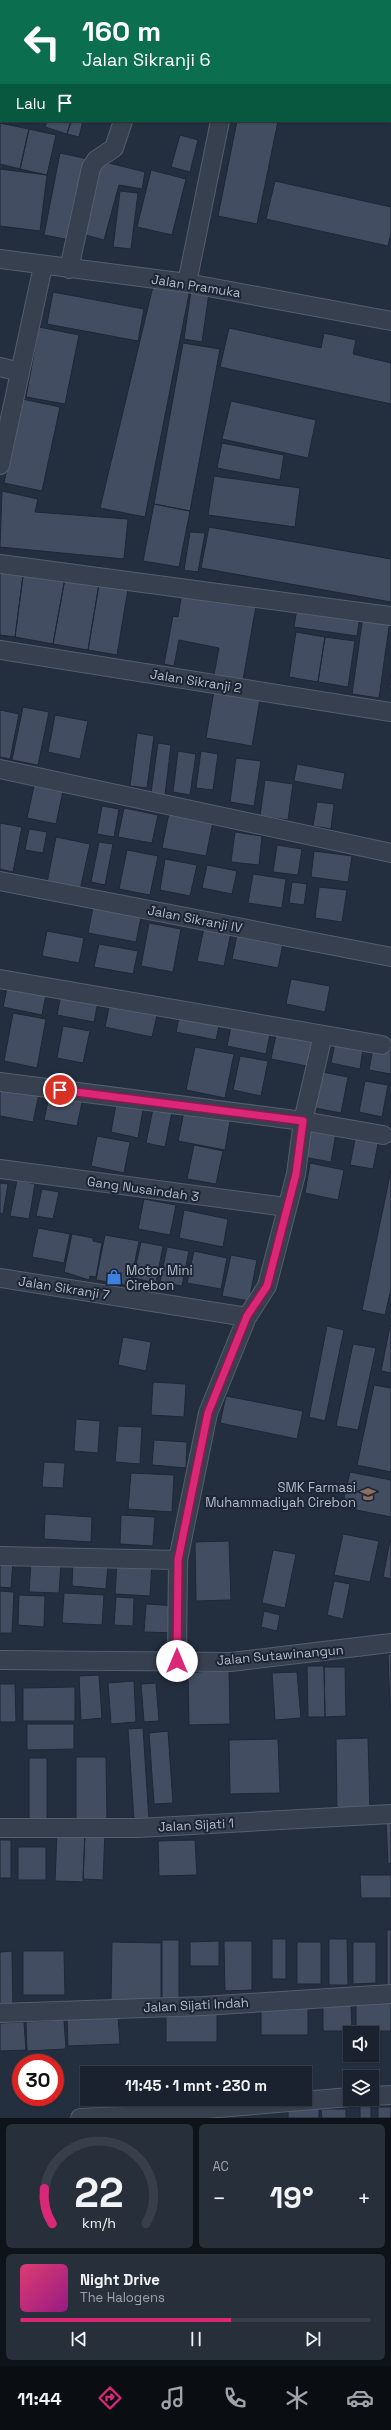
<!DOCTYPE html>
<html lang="id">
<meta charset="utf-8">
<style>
:root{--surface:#1a222f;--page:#272f3b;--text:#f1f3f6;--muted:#9fa4aa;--line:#383f4b;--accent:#db2777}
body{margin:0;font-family:"Space Grotesk",sans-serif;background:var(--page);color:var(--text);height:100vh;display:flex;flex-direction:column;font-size:15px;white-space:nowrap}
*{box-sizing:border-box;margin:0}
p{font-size:13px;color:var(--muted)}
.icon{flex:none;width:22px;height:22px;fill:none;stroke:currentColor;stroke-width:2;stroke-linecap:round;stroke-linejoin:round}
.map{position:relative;height:2118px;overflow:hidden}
.details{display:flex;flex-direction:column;gap:6px;padding:6px;background:#0e131a;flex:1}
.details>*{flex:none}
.guide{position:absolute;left:0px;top:0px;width:391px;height:122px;box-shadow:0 1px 3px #0004,0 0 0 1px var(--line);background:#0b6e4f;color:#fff;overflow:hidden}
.tools{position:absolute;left:343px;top:2026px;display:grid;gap:8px}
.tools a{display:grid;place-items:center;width:36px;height:36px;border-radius:0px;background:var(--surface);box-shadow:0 1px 3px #0004,0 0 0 1px var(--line);font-size:20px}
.speed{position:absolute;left:12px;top:2054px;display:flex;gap:8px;font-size:20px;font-weight:700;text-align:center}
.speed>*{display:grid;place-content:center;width:52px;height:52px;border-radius:50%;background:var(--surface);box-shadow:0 1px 3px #0004,0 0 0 1px var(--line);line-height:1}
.speed .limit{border:6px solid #d22;background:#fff;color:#111}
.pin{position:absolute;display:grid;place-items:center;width:34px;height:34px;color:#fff;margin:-17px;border:2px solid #fff;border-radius:50%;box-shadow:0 1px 4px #0007}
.me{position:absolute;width:44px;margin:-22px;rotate:0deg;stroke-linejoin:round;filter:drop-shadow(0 0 3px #0008)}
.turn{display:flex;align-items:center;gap:14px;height:84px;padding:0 16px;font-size:18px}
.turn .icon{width:52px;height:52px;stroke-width:2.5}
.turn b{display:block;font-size:28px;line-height:34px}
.then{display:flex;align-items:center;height:38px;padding:0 16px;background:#0003;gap:8px;font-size:15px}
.big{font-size:30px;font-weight:800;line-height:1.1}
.details .card{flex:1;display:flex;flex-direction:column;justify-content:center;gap:6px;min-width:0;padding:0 14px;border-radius:6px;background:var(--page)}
.details .dial{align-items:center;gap:0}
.dial svg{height:104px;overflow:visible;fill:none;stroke:var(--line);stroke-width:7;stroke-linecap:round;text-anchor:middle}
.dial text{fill:var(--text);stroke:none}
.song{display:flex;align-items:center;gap:12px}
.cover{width:48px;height:48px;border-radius:6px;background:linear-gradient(135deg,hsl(340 70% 55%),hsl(310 70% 35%))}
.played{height:4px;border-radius:2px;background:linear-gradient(90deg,var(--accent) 60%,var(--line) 60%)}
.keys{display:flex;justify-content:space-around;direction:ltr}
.heat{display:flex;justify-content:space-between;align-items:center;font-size:22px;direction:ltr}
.details .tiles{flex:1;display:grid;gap:6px;grid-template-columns:1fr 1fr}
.card:last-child{grid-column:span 2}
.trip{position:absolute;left:80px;top:2066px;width:232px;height:40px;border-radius:0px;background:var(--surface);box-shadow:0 1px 3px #0004,0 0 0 1px var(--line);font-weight:800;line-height:40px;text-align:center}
.dock{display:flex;height:64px;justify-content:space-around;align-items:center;background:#0a0e13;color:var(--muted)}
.dock .icon{width:28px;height:28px}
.dock .active{color:var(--accent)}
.dock b{font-size:18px;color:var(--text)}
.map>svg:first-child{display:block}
.building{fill:#424d61;stroke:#1e2736}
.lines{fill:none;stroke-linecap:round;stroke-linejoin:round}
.minor-casing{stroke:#555e6d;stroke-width:20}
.minor{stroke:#37404f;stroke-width:18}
.route-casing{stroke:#8e194d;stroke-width:10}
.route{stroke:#db2777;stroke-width:7}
.labels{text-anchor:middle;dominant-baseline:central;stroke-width:4;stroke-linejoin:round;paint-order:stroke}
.street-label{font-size:13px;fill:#b3bbca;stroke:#1c2534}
.poi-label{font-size:13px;fill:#b3bbca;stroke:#1c2534;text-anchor:start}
</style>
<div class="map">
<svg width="391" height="2118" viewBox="0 0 391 2118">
<rect width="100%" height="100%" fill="#232e3f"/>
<path class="building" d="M16,0h77l-77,1z
M96,0h18l4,1h-22z
M0,24l1,1v42h-1z
M390,26h1l-1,26z
M0,72l1,1v44h-1z
M17,121h15l-1,3z
M47,121h24l-4,13 -22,-7z
M71,121h12l-4,16 -12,-3z
M237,121h41l-21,103 -39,-8z
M0,123l29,6 -9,40 -20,-5z
M29,129l27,6 -9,40 -27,-6z
M180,135l18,5 -8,32 -19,-5z
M60,153l28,6 -18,81 -26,-5z
M101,161l44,11 -3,17 -23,-4 -15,55 -22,-6z
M0,169l47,6 -7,56 -40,-5z
M151,170l35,9 -14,56 -35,-8z
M275,181l116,26v26l-3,13 -122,-27z
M120,191l18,2 -7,56 -18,-2z
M154,282l36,7 -45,228 -45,-9z
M191,291l18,2 -7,49 -18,-3z
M53,292l91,17 -6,32 -91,-17z
M39,327l40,8 -14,69 -39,-7z
M229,328l92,20 3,-15 32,7 -3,14 38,9v41l-171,-37z
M183,343l37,6 -30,162 -36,-7z
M22,399l38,8 -18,84 -38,-8z
M231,401l85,19 -8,38 -86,-19z
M222,443l62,12 -4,25 -63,-12z
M214,476l86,12 -5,39 -87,-12z
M2,491l36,8 -3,13 93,7 -4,40 -124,-12z
M154,504l36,7 -11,56 -36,-6z
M209,527l182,32v43l-190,-34z
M190,532l15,1 -7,39 -14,-2z
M0,573l23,3 -8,61 -15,-2z
M23,576l42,2 -12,66 -38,-7z
M65,578l34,6 -11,66 -35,-6z
M99,584l29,5 -11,66 -29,-5z
M182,593l74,13 -13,74 -29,-5 5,-27 -40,-8 -5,26 -10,-2 9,-48 5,1z
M297,608l63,8 -3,20 -63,-9z
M363,616l27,4 -11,78 -27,-4z
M296,632l29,5 -7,45 -29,-5z
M325,637l30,4 -7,46 -30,-5z
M391,673v15h-2z
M214,691l46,8 -8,47 -46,-8z
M23,707l26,5 -11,53 -26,-5z
M0,710l19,4 -9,45 -10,-2z
M55,715l33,6 -8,38 -32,-7z
M137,733l17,3 -7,52 -17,-2z
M158,743l13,2 -6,50 -14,-2z
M178,751l18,3 -6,41 -17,-3z
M201,751l17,3 -5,36 -17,-2z
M236,758l25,3 -7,45 -24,-4z
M297,764l48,9 -3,17 -48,-9z
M265,780l28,4 -5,36 -28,-4z
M34,786l29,5 -7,33 -29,-6z
M317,802l17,2 -3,25 -18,-3z
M102,806l17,3 -5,28 -17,-3z
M124,808l34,7 -6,28 -34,-6z
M169,813l44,9 -7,34 -44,-8z
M0,823l22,4 -9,45 -13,-3z
M29,829l18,3 -4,21 -18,-3z
M235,832l27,4 -3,29 -28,-3z
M56,837l34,7 -10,46 -33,-7z
M99,842l14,2 -8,41 -14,-3z
M277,845l25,4 -4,26 -25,-3z
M127,850l31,6 -8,39 -31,-6z
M314,851l38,5 -4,26 -37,-5z
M165,859l32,6 -7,31 -30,-6z
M207,865l30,6 -5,23 -30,-6z
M253,874l33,5 -4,29 -34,-5z
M292,882l15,2 -3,21 -15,-2z
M319,887l28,3 -5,32 -27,-4z
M94,902l48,10 -6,30 -48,-9z
M149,923l32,6 -8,43 -32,-6z
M204,928l27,5 -7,33 -27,-5z
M238,930l46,9 -6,29 -46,-9z
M47,931l37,7 -5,25 -37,-7z
M99,944l39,7 -5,23 -39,-7z
M291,979l39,7 -5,26 -39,-8z
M7,988l39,7 -4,20 -39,-8z
M61,995l37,7 -4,20 -37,-7z
M110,1002l48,9 -6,26 -47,-10z
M13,1013l33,6 -9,49 -33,-7z
M180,1013l40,8 -4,19 -40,-8z
M232,1022l39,7 -5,25 -39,-8z
M63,1026l27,5 -7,32 -26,-5z
M277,1030l41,8 -6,29 -41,-8z
M335,1043l28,6 -3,20 -29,-6z
M195,1047l39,7 -9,44 -39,-8z
M373,1048l18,4v22l-22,-4z
M240,1056l28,5 -7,35 -28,-6z
M317,1071l31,6 -7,36 -31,-6z
M365,1081l23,4 -6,32 -23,-5z
M0,1086l39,8 -6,28 -33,-6z
M50,1091l33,7 -6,28 -33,-6z
M117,1099l27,5 -6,34 -27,-6z
M154,1104l19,3 -8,40 -19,-4z
M185,1107l46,9 -6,34 -47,-9z
M309,1127l27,6 -5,29 -28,-5z
M356,1134l23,5 -6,30 -23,-4z
M97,1136l33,6 -6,31 -33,-7z
M194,1145l29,6 -7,33 -29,-5z
M310,1163l34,7 -6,30 -33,-7z
M391,1170v119l-6,26 -23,-5z
M17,1180l18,4 -6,35 -19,-3z
M0,1183l8,1 -5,30 -3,-1z
M42,1189l17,3 -6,27 -17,-3z
M144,1199l32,6 -6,30 -32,-6z
M184,1210l44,9 -5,28 -44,-9z
M38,1228l32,6 -6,29 -32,-6z
M72,1234l21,4v3l9,2 -6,34 -6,-1 -1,4 -25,-8z
M105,1235l34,6 -9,45 -34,-6z
M141,1242l22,4 -7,37 -23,-5z
M167,1247l22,4 -7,35 -22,-4z
M194,1251l33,7 -6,31 -34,-6z
M231,1255l26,5 -8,41 -27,-5z
M327,1326l17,4 -19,91 -16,-4z
M390,1326h1v47l-10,-2z
M123,1337l28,5 -5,29 -28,-6z
M353,1344l23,4 -18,82 -22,-4z
M153,1382l33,2 -2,33 -33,-2z
M374,1385l17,3v84l-34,-7z
M226,1396l77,15 -6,28 -77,-16z
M76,1419l24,2 -2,32 -24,-2z
M118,1426l24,1 -2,37 -25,-2z
M154,1440l33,2 -1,26 -34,-3z
M44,1462l21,1 -2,25 -21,-1z
M350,1472l41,8v37l-49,-10z
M131,1473l43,2 -2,37 -44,-3z
M45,1514l47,3 -1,25 -47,-3z
M121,1515l34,2 -2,29 -33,-2z
M343,1534l36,7 -9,41 -36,-7z
M229,1541l2,59 -35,1 -1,-59z
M390,1541h1v38l-8,-2z
M273,1550l23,4 -11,54 -23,-5z
M31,1561l30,1 -2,31 -30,-1z
M73,1561l35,3 -2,25 -34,-3z
M117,1561l35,2 -2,33 -35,-2z
M0,1562h13l-2,26 -11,-1z
M334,1581l16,3 -7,35 -16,-4z
M0,1591l14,1 -2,41h-12z
M64,1593l40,2 -2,30 -40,-2z
M19,1595l26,1 -1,31 -26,-2z
M116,1597l18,1 -1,28 -19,-1z
M146,1604l31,2 -1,27 -32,-1z
M264,1611l16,4 -3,16 -16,-4z
M388,1654h3v56h-1z
M307,1666h17l1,51h-17z
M324,1667h21l1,49 -21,1z
M229,1669l1,55 -41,1 -1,-52z
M297,1672l4,46 -26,2 -3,-47z
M99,1675l3,43 -21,2 -2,-44z
M134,1681l2,41 -25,2 -3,-41z
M156,1683l3,38 -15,1 -3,-38z
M0,1684h15l1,38h-16z
M75,1687v34h-52v-33z
M27,1724h47v25l-47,1z
M143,1728l6,92 -15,1 -6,-92z
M168,1731l5,72 -19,1 -5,-71z
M368,1738l2,74 -33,1 -1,-74z
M278,1739l2,54 -50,1 -1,-54z
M76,1757h30l1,63h-31z
M29,1758h18v64h-18z
M386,1821h5v42l-3,1z
M57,1832l28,1 -2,49 -28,-1z
M85,1832h20l-2,48 -20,-1z
M0,1840h11v38h-11z
M195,1840l2,35 -38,1 -1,-35z
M18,1847h28v33h-28z
M360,1875h31v23h-30z
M387,1930h4v59h-4z
M272,1939h14v40h-14z
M329,1939h18l1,46h-19z
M162,1940h17v63h-17z
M219,1941v25h-29v-24z
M224,1941h28v49l-27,1z
M112,1942l49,1v58h-50z
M297,1942h24v42h-24z
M353,1942h23v41l-23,1z
M12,1951l1,58h-13v-57z
M23,1951h41l1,44h-42z
M356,1998h35v33h-35z
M323,2004h28l1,27h-29z
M261,2007l47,1v27h-47z
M166,2013h51v29h-51z
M118,2015l2,29 -52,2 -1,-29z
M64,2020l2,29 -39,2 -1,-29z
M24,2022l2,28 -26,1v-28z
M360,2105h11v13h-11z
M378,2107h13v11h-13z
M288,2109h31v9h-31z
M321,2109h25v9h-24z"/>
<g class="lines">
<defs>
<path id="minor" d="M247,0v1
M154,1l1,-1
M263,1h7
M390,15h1
M0,259l187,24 204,38
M69,269l22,-101 5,-8 18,-12 9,-27
M187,283l33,-162
M0,367l20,5
M0,465l43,-199
M0,564l391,52
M0,650l391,62
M0,769l391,84
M0,881l391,76
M0,979l382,66
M0,1082l303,39 80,14
M0,1169l286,38
M0,1278l247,39
M0,1556l178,4
M0,1660l231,2 160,-19
M177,1661l1,-101 30,-147 39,-96 20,-31 29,-112 7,-53 20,-86
M0,1828h138l253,-14
M0,2013l203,-7 188,-12
M372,2096l19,-1
M80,2118l43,-2 227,-19"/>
</defs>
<use href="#minor" class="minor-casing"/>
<use href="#minor" class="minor"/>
</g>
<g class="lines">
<defs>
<path id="route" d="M60,1090l243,31 -7,53 -29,112 -20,30 -39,97 -30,147 -1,101"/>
</defs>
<use href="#route" class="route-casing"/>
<use href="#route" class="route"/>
</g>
<defs>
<symbol id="shop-bare" viewBox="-9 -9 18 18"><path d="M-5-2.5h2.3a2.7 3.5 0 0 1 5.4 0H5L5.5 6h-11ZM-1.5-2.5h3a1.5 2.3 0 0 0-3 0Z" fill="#3f7fe0" stroke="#1c2534" stroke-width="2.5" paint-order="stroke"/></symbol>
<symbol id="school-bare" viewBox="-9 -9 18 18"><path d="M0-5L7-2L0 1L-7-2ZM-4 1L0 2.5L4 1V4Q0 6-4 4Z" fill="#8d6e63" stroke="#1c2534" stroke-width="2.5" paint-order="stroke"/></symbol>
</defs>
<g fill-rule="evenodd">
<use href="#shop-bare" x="103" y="1266" width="22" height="22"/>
<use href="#school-bare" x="357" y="1483" width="22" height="22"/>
</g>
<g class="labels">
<g class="street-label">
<text transform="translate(196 286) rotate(9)">Jalan Pramuka</text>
<text transform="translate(196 681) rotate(9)">Jalan Sikranji 2</text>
<text transform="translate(195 919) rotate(11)">Jalan Sikranji IV</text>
<text transform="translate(143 1189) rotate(8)">Gang Nusaindah 3</text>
<text transform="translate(64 1288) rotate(9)">Jalan Sikranji 7</text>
<text transform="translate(280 1655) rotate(-5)">Jalan Sutawinangun</text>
<text transform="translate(196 1825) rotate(-3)">Jalan Sijati 1</text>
<text transform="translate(196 2005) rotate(-3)">Jalan Sijati Indah</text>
</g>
<g class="poi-label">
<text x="126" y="1270">Motor Mini<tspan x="126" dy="15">Cirebon</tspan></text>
<text x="356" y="1487" text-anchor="end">SMK Farmasi<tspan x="356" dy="15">Muhammadiyah Cirebon</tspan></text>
</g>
</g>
</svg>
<div class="tools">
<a><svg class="icon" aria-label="sound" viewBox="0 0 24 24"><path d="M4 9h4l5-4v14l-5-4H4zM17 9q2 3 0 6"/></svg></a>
<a><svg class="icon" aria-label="layers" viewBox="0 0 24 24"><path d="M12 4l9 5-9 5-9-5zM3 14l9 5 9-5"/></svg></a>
</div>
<div class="speed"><div class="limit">30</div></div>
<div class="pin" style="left:60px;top:1090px;background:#d93025"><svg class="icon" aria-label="arrive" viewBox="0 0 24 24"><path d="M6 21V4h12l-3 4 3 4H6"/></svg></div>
<svg class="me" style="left:177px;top:1661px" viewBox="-20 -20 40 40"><circle r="19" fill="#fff"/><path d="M0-13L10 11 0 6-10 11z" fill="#db2777"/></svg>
<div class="trip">11:45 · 1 mnt · 230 m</div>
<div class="guide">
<div class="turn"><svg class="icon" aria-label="left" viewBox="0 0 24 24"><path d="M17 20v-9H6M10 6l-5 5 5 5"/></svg><div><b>160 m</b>Jalan Sikranji 6</div></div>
<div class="then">Lalu<svg class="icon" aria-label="arrive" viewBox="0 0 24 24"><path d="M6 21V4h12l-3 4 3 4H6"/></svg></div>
</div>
</div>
<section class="details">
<div class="tiles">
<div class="card dial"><svg viewBox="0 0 100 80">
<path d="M14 69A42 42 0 1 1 86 69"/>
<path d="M14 69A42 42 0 0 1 8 42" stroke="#db2777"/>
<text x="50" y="56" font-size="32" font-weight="700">22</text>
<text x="50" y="72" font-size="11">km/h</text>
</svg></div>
<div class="card"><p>AC</p>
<div class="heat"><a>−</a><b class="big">19°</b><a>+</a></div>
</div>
<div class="card">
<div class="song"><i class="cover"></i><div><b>Night Drive</b><p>The Halogens</p></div></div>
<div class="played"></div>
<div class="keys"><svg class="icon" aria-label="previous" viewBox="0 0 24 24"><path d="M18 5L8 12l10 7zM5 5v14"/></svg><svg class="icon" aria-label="pause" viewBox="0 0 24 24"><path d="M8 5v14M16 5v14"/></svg><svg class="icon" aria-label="next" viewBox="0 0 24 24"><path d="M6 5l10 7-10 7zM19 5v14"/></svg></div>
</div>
</div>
</section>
<nav class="dock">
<b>11:44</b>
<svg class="icon active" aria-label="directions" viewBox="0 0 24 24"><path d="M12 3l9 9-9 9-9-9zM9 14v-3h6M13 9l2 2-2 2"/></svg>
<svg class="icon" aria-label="music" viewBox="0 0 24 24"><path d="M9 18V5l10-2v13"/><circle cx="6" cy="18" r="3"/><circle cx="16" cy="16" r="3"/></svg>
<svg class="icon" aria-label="phone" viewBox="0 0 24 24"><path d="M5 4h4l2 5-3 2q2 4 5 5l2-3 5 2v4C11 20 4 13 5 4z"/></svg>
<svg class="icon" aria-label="climate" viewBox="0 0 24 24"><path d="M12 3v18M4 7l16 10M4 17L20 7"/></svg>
<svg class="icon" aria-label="car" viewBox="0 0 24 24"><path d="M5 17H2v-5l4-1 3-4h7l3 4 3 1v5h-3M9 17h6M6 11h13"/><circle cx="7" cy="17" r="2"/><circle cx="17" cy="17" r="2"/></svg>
</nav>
